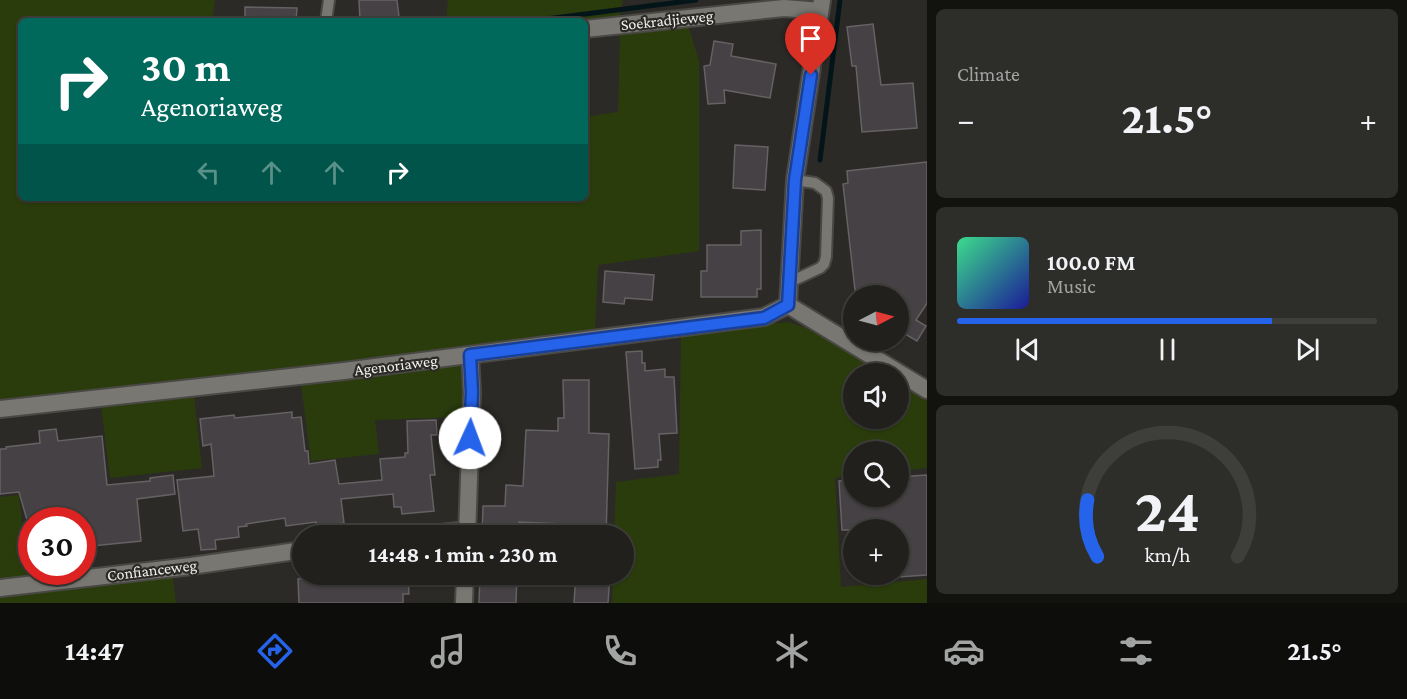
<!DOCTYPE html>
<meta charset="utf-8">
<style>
:root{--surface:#21201c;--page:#2d2d29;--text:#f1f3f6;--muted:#a2a3a3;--line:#3e3e3b;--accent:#2563eb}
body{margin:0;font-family:"Crimson Pro",serif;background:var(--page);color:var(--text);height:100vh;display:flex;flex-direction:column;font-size:22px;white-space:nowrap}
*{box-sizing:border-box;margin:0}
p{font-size:20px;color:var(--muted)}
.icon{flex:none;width:33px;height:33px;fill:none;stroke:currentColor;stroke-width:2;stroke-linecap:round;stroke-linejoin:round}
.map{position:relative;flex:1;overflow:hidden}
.details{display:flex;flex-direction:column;gap:9px;padding:9px;background:#12120f;width:480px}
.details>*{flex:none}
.guide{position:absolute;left:18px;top:18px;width:570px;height:183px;border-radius:9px;box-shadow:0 2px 4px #0004,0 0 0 2px var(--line);background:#00695c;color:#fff;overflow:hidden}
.needle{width:39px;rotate:84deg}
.fabs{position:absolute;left:843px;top:285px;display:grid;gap:12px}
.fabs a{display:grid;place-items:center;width:66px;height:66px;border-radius:50%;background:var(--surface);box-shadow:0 2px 4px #0004,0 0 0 2px var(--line);font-size:30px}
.speed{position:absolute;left:18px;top:507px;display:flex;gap:12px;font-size:30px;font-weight:700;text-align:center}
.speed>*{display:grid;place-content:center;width:78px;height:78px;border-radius:50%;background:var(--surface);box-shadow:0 2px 4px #0004,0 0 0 2px var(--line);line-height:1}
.speed .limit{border:9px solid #d22;background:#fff;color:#111}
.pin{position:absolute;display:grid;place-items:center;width:51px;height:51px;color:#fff;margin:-62px -26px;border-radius:50% 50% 50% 0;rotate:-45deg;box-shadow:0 0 6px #0007}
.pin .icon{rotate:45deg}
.me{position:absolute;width:66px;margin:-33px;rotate:2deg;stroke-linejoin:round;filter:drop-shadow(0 0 4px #0008)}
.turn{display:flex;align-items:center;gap:21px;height:126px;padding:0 24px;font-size:27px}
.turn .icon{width:78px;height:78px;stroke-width:2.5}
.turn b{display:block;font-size:42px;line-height:51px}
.lanes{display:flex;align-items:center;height:57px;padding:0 24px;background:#0003;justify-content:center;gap:30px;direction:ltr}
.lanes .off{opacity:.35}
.big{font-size:45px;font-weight:700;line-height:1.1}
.details .card{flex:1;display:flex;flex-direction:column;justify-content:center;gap:9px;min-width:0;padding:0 21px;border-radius:9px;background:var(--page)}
.details .dial{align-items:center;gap:0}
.dial svg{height:156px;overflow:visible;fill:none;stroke:var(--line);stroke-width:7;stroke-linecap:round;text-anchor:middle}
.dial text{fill:var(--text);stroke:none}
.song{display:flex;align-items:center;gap:18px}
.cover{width:72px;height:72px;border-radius:9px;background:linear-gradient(135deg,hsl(150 70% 55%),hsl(240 70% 35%))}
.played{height:6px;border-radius:3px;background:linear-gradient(90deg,var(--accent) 75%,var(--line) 75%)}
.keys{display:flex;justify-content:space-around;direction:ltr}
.heat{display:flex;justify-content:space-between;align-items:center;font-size:33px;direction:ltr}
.trip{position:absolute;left:292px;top:525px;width:342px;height:60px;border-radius:30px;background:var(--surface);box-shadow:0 2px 4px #0004,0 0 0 2px var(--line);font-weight:700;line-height:60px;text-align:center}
.tab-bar{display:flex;height:96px;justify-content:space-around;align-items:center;background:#0d0d0b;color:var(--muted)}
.tab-bar .icon{width:42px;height:42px}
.tab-bar .on{color:var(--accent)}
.tab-bar b{font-size:27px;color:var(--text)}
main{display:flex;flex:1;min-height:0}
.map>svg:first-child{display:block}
.green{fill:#2a3c0c}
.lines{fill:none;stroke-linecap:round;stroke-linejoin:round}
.stream{stroke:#04151a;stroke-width:5}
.building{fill:#454144;stroke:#656164;stroke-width:1.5}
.service-casing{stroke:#494845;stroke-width:14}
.minor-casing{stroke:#494845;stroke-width:20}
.service{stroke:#797772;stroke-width:10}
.minor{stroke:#797772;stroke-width:16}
.route-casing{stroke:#184099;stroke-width:15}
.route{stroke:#2563eb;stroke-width:10}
.labels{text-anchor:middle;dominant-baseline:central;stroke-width:4.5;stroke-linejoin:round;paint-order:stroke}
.street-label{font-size:16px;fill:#f2f0ee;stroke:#2c2a26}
</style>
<main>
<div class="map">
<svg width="927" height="603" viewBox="0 0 927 603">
<rect width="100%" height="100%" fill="#2c2a26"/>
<path class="green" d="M0,0h215l-3,21h-191v177h564v-81l33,-5 2,-79 68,-8 11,36v190l-101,14 -3,65 -125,18 -470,54z
M448,0h175l-4,22 -173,-1z
M788,322l19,6 78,45 -31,1v44h44l1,-36 28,17v69l-28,3 -1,-19h-44l-1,24 -18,2 6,109 86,-8v24h-315l1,-28 11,-1v-38l-10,-1 2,-53 63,-8 2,-141z
M458,365c13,10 6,37 5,52l-88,3 4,34 -68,7 -10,-77z
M194,396l8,72 -92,10 -9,-72z
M19,495l9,81 -28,3v-82z
M172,573l4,30h-176v-12z"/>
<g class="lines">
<path class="stream" d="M530,21l166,-21
M820,160l20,-160"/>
</g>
<path class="building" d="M359,0h38l2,17 -39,3z
M245,7l52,1 -1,13h-51z
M873,24l8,61 32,-2 4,45 -55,4 -6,-66h-4l-5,-39z
M714,41l19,3 -2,12 45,8 -6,34 -46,-8 1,13 -17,1 -4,-38 6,-1z
M735,145l33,2 -3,43 -32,-2z
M927,162v141l-11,17 10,6 -9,15 -19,-11v-36l-34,1 -1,-5h-8l-12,-106 5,-1 -1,-12z
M761,230v59h-4v8h-56v-26h6v-26h34v-14z
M605,271l49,4 -2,25 -27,-2 -1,6 -21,-2z
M642,351v12h3v8l20,-2v8h9l3,56 -18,1 2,26h-3v7l-23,2 -9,-117z
M563,380h26v53l20,1 -3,102h-21l1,-11 -67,-3v14h-37l1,-30h22l1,-21 17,1 3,-56 32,1v-13h6z
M292,412v6l9,-1 4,34h3l1,13 26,-4 4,24 43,-4 -2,-21 25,-2v-4h3l-1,-32 29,-1 1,15h-6l4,40h-5l4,36 -32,3 -1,-7h-7l-1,-13 -52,5 3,24 -27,4 -1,-5 -30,4 -1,-8 -39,6 1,2 -9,1 1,10 -24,3 1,9 -15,1 -3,-21 -15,2 -6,-51 37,-4 -3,-32 -8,2 -3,-27 34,-4 1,3z
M56,429l2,12 44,-5 5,49 43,-4v-3l23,-3 2,19 -38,5 4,42 -59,6v-27h-55l-8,-28 -19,2v-45h6v-2l34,-4 -1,-12z
M927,475v100l-29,2v-47h-56l-3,-49 15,-1v16h44v-19z
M378,574h30l1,20h-6v9h-104l-1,-24 42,-3v5l38,-4z
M480,574h37l-1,29h-37z
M576,574h34l-2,29h-34z"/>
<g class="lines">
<defs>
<path id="service" d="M326,21l3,-21
M790,282l30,-14 4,-4 2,-7 2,-59 -2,-7 -11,-8 -20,-3"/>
<path id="minor" d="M822,0l-27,180 -7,125 139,85
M585,29l199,-21 36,3
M0,409l344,-38 420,-54 24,-12
M414,536l53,-6
M467,536l5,-144 -2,-37
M0,588l191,-22 112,-16
M464,603l1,-29"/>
</defs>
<use href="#service" class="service-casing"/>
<use href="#minor" class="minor-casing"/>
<use href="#service" class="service"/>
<use href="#minor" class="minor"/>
</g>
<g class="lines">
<defs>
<path id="route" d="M470,438l2,-46 -2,-37 294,-37 24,-13 7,-125 16,-105"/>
</defs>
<use href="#route" class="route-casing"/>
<use href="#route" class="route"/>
</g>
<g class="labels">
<g class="street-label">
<text transform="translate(667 20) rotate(-6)">Soekradjieweg</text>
<text transform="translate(396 365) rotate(-7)">Agenoriaweg</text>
<text transform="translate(152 570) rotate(-7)">Confianceweg</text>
</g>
</g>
</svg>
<div class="fabs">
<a><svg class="needle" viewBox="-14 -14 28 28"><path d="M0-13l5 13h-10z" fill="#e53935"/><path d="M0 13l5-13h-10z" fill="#a2a3a3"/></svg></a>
<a><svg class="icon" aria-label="sound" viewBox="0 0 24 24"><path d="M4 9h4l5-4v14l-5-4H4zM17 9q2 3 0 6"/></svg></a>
<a><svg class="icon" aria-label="search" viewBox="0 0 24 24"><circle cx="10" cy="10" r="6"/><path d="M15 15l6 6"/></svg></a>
<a>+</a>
</div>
<div class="speed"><div class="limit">30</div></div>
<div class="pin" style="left:811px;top:75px;background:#d93025"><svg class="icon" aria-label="arrive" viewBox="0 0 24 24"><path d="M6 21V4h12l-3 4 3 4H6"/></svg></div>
<svg class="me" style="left:470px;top:438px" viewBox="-20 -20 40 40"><circle r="19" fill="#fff"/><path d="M0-13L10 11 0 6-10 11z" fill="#2563eb"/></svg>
<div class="trip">14:48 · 1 min · 230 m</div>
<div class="guide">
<div class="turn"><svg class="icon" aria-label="right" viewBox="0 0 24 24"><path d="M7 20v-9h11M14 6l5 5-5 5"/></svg><div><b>30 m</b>Agenoriaweg</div></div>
<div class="lanes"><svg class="icon off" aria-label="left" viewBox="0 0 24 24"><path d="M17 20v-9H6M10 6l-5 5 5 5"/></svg><svg class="icon off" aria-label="ahead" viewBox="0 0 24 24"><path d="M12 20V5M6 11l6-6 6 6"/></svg><svg class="icon off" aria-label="ahead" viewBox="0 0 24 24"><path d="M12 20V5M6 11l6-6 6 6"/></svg><svg class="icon" aria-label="right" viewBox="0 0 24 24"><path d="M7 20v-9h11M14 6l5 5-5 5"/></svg></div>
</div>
</div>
<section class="details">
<div class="card"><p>Climate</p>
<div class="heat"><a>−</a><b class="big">21.5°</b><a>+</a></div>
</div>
<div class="card">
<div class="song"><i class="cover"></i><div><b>100.0 FM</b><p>Music</p></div></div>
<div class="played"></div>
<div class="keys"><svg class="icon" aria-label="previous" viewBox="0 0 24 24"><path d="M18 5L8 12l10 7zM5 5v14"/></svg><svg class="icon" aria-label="pause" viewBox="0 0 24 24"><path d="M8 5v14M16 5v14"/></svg><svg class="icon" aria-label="next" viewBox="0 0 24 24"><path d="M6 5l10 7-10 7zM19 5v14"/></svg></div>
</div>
<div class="card dial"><svg viewBox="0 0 100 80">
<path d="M14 69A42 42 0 1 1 86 69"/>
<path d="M14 69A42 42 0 0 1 9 40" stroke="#2563eb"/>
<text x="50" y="56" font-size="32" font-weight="700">24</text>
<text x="50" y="72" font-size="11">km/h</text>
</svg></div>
</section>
</main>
<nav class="tab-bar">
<b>14:47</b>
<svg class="icon on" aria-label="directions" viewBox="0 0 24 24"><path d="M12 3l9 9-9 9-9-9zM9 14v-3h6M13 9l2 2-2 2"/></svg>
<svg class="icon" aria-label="music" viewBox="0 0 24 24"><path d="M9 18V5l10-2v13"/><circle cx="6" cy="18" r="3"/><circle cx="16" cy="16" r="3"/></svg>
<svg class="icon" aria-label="phone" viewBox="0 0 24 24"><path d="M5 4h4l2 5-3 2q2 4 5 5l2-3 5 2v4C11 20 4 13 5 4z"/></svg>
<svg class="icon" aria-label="climate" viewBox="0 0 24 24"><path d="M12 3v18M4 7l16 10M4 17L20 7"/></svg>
<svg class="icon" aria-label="car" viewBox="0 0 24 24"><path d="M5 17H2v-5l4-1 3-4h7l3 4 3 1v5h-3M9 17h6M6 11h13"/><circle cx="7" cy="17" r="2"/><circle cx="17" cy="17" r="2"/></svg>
<svg class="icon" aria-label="filters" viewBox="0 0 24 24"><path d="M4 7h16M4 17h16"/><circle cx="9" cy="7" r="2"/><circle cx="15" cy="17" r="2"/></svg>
<b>21.5°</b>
</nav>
